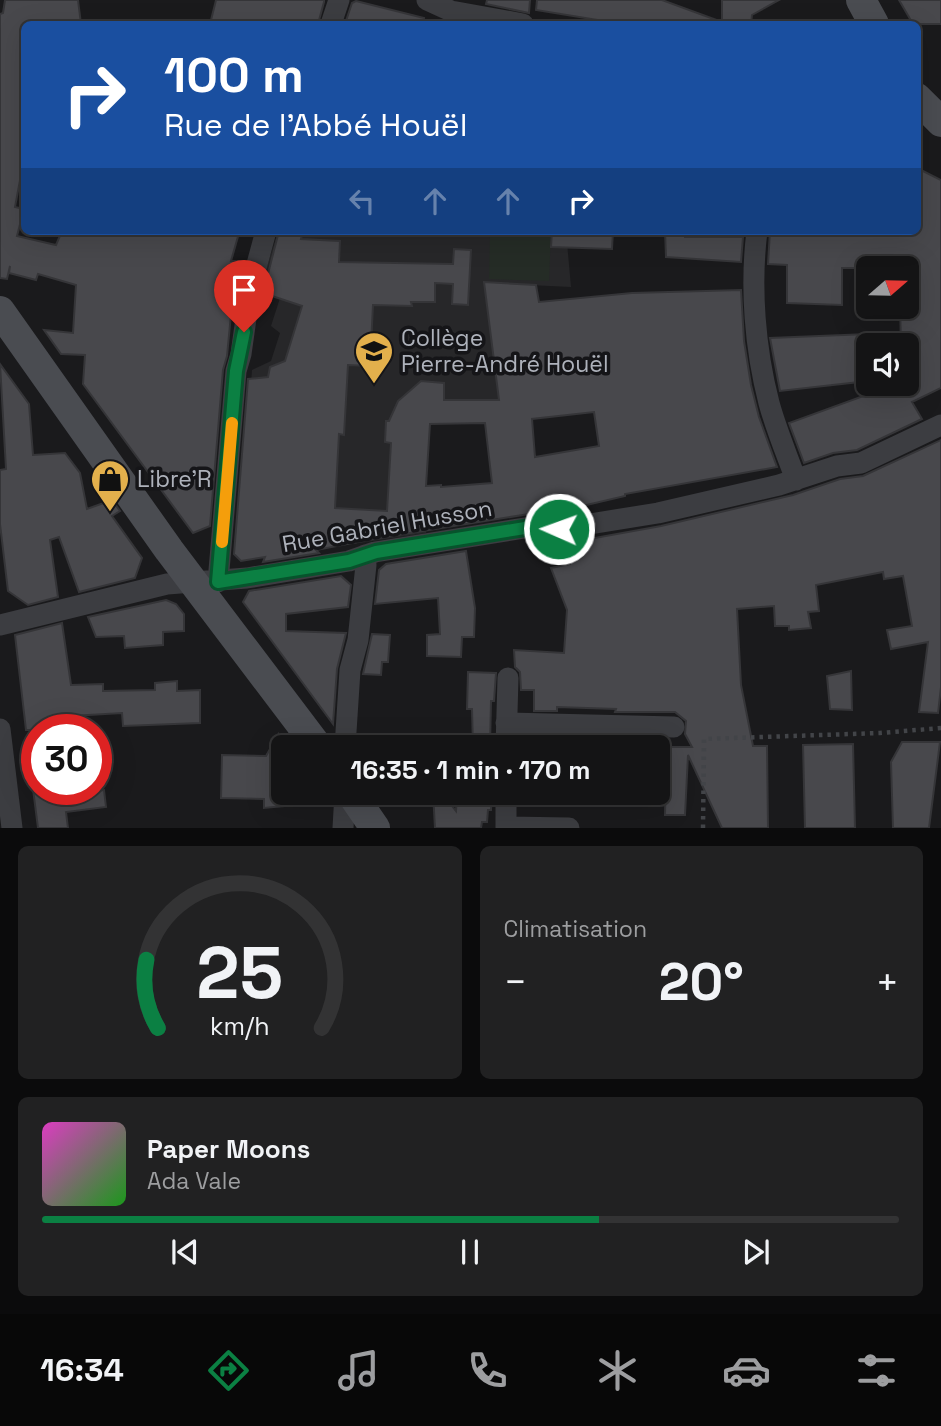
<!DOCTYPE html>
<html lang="fr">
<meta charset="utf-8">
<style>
:root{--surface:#141415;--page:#212122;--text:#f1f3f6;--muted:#9d9ea0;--line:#333334;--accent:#0b8043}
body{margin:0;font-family:"Space Grotesk",sans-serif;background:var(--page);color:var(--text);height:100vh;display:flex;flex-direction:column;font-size:26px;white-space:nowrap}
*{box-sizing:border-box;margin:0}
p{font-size:23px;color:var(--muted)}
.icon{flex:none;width:38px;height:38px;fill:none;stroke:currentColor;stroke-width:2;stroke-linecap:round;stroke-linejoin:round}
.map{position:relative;height:828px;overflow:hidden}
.sheet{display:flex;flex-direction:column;gap:18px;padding:18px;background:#0b0b0c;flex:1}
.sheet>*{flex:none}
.top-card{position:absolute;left:21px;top:21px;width:900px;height:214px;border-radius:10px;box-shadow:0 7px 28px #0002,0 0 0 2px var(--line);background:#1a4fa0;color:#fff;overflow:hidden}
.needle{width:46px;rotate:70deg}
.controls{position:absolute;left:856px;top:256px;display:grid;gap:14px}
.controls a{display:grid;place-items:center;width:63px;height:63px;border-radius:10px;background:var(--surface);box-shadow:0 7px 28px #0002,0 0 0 2px var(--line);font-size:35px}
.speed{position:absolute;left:21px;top:714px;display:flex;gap:14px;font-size:35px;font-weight:700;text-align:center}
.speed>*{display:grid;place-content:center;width:91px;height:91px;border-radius:50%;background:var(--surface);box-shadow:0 7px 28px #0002,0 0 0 2px var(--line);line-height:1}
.speed .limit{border:10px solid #d22;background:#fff;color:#111}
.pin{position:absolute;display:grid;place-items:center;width:60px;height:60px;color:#fff;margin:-72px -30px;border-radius:50% 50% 50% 0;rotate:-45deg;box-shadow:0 0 7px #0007}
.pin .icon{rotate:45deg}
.me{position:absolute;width:77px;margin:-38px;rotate:272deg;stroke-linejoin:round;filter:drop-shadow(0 0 5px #0008)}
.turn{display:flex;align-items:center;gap:24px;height:147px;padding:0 28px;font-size:32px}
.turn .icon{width:91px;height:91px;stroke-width:2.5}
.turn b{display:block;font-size:49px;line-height:60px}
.lanes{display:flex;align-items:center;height:66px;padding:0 28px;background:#0003;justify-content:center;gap:35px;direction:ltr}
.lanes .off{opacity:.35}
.big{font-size:52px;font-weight:700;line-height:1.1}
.sheet .tile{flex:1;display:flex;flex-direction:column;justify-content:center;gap:10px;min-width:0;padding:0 24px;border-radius:10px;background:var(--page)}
.sheet .dial{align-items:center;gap:0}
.dial svg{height:182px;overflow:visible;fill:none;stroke:var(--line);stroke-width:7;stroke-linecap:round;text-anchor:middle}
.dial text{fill:var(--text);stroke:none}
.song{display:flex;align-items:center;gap:21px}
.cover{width:84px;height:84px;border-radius:10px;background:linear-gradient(135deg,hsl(310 70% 55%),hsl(120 70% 35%))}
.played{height:7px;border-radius:4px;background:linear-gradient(90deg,var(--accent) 65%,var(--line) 65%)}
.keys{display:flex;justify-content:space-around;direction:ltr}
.heat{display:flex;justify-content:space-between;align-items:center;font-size:38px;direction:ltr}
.sheet .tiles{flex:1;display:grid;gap:18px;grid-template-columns:1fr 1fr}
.tile:last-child{grid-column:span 2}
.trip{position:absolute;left:271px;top:735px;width:399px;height:70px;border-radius:10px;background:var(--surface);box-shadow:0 7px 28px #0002,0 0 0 2px var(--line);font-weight:700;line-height:70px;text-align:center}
.tabs{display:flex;height:112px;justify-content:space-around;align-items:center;background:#080808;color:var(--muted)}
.tabs .icon{width:49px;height:49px}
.tabs .on{color:var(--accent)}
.tabs b{font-size:32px;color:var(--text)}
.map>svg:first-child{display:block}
.built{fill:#272729}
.green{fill:#252c26}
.building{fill:#48484c;stroke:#353538;stroke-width:2;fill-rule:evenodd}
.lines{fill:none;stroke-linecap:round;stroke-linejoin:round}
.path{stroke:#424448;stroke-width:4.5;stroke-dasharray:3.5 5;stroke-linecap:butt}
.street{stroke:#3c3d41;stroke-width:21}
.secondary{stroke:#4a4c51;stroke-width:30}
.route-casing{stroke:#07532c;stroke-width:18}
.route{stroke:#0b8043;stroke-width:12}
.slow{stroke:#f59e0b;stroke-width:12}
.labels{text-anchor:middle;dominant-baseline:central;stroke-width:7;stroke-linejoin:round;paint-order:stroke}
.poi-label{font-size:23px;fill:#aeb2bb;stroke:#151518;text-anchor:start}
.street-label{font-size:23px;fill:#aeb2bb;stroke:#151518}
</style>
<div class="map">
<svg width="941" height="828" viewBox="0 0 941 828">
<rect width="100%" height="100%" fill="#1a1a1c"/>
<path class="built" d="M278,231h288l5,56 -87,-4 15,117h-67l-6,83v50l-93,14 6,-110 -91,-10 4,-57 19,-9 9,-28 -9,-7 9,-28 -18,-6 3,-9 -3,-1z"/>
<path class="green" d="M490,231h61l-2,50 -60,-2z"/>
<path class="building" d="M5,0h73l3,24h-57v135l-9,48 9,2 -7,27 39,9 6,-14 177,2 -8,28h13l-6,23 -4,-1 -7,73 -4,14 -13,156 -17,7 -110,-149 2,-29 -24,-1 -17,-24 29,3 3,-48 -38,-11 -2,6 -27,-7 1,-7 -3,13 -7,-1v-264l3,-1z
M216,0h108v2l-6,22h-108z
M487,0h43l-1,13 -43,-9z
M537,0h125l60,22v-22h57l-27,15 -1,9h-129l-86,-14z
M899,0h42v24h-28z
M356,1l68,17 -1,6h-78l7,-21z
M917,168l24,12v208l-29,14 10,17 -65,31 -24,3 -29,10 -15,-40 110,-40h7v-38h-5l-1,-39h6v-38h-64v37l-55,-2v-38l-19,-1 2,-33h147z
M279,231h24l-2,8 39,2 -1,21 114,2 1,-15 17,1 -3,55 -16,-1 1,-20 -18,-1v19h-24l1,4 -39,-1 -3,61 -22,-1 -4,70 -5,-1 -4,74 52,3 4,-68 -6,-1 1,-21h3l9,-20 23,-20 23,2v17h55l-15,-118 52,3 3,17 93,-9 109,-3 3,51 7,44 8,32 18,50 -152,27v2l-81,19 -15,-1 -156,25 -57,11 3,3 -56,9 2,-5 -24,4 -7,-7 14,-175 20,-2 2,-10 15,-6 17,-55 -39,-13zM594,412l5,34 -64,11 -3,-38zM485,423l7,60 -51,4v-2l-15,1 4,-62z
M552,231h61l-1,18 -61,-2z
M665,231h20v6h58l-2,25 -75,-5z
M868,334v47l-88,10 -10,-53z
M0,364l29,40 4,51 32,-2 15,20 7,36 25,-9 8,11 -8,5 30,42 -7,20 -56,14 -20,-55 -9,3 8,57 -30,8 -20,-14 -8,-67v-54l6,-1z
M941,440v247l-3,26 -19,-1 9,-70 -37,7 -4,-19 25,-4 -9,-50 -19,3 -1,-7 -67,13 3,26 -11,1 3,16 -22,2v-4h-14l-1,-20 -37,3 4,76 12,61h14l1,82h-46l-34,-73 -3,60h-20l1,-48h-8v-20h34l-7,-13 1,-13 -11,-9h-60l1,-3 -59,-2v4h-23v-21h-13l-1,-18 -5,-5 -1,-17 50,3 3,-43 -16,-42 19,-4 -3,-21 94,-17 132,-31 47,-16 23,-3z
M466,551l9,57 -1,29h-12l-1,20 -34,-1v-21l13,-1 -2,-36 -63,6 4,-34 7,-6z
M341,576l10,9 -3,22 -62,7v17l60,2 -9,36 -4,55 -90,-122 6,-11z
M166,600l10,4 8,10v17l-21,1v13l-38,3 -1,-12 -28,1 -8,-20z
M62,623l9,62 32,-1v7l52,-1v-7l22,-2v10l23,-1v33l-77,3 -1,-13 -50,3v14h-46l-11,-95z
M372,634l18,1 -2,27h-6l-1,13 -18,-1z
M851,671l1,39 -22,-1 -3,-33z
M468,672l28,1 -2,28h-3l-1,46h-17l-1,-38h-5z
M278,735l3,35h3v36l-20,2v-9l-43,-1 1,-43 44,1z
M902,742h38l-11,86h-36l-2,-66z
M853,744l2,84h-50l-2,-83z
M33,789h34l1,5 36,-4 2,17 -40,5 2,16h-30z
M433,793h9l14,18 1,-18h35l-1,17h-3l-1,12h-5l-1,6h-46z"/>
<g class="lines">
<path class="path" d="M703,828l1,-89 176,-6 61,-5"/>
<path class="street" d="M427,0l24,11 72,13
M331,24l8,-24
M757,231c-7,56 -2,118 12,172 7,26 18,52 27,77
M218,582l18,-211 5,-17 9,-64 16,-59
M0,625l167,-41 80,-6 102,-17 26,-9 156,-25 28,2 99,-16 121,-28 58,-19 24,-3 80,-38
M506,723l168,4
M0,729l12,99
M345,747l5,-77 8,-30 8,-75 -1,-10
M506,747l2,-69
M506,827l63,1
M506,827v-34
M343,828l2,-35"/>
<path class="secondary" d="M861,0l13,24
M917,98l24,24
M0,311l169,239 149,197
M351,793l24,35"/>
</g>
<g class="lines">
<defs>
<path id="route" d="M244,332l-8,39 -18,211 131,-21 27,-9 155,-25 28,2"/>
</defs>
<use href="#route" class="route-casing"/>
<use href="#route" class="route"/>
<path class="slow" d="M222,542l10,-119"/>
</g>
<defs>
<symbol id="school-pin" viewBox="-11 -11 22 30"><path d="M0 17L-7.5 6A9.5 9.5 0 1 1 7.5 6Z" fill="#e3b04c" stroke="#151518"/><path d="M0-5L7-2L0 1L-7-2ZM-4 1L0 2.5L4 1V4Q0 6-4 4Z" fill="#111"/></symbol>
<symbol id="shop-pin" viewBox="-11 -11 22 30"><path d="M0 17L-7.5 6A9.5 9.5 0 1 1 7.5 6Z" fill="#e3b04c" stroke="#151518"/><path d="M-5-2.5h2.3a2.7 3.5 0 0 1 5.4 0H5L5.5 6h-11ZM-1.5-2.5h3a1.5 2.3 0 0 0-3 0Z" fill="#111"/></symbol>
</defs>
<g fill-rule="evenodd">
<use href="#school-pin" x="352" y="329" width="44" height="60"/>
<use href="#shop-pin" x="88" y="457" width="44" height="60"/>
</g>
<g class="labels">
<g class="poi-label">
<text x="401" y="338">Collège<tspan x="401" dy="26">Pierre-André Houël</tspan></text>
<text x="137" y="479">Libre'R</text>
</g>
<g class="street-label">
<text transform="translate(387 526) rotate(-10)">Rue Gabriel Husson</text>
</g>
</g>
</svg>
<div class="controls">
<a><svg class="needle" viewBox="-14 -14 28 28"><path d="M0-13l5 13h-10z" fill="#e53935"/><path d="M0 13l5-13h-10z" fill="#9d9ea0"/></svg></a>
<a><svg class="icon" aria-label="sound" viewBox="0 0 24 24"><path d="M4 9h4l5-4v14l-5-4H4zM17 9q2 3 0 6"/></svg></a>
</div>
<div class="speed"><div class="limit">30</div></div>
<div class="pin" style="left:244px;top:332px;background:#d93025"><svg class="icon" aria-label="arrive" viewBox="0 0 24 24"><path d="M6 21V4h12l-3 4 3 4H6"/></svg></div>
<svg class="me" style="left:559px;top:529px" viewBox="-20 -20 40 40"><circle r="17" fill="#0b8043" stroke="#fff" stroke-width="3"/><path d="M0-11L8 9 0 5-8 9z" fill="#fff"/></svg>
<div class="trip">16:35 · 1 min · 170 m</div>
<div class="top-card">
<div class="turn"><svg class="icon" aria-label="right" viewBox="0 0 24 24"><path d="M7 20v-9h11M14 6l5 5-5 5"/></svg><div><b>100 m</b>Rue de l'Abbé Houël</div></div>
<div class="lanes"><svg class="icon off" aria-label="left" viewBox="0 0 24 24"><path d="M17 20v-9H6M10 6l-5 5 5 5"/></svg><svg class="icon off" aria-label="ahead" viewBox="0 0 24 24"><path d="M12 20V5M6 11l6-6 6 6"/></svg><svg class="icon off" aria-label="ahead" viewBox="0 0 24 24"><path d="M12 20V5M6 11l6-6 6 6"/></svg><svg class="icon" aria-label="right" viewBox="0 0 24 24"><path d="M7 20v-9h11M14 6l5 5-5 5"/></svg></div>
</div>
</div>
<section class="sheet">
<div class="tiles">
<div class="tile dial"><svg viewBox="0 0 100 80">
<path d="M14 69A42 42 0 1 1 86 69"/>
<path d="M14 69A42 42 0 0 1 9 39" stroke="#0b8043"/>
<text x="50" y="56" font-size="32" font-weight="700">25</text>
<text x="50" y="72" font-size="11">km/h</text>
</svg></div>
<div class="tile"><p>Climatisation</p>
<div class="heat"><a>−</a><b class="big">20°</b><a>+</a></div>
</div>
<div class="tile">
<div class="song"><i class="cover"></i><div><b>Paper Moons</b><p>Ada Vale</p></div></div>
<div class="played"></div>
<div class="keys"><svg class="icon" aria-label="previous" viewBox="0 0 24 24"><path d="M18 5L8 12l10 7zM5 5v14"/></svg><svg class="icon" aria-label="pause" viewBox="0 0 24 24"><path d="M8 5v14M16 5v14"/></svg><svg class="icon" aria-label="next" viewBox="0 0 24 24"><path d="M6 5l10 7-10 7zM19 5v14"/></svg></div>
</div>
</div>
</section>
<nav class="tabs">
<b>16:34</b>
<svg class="icon on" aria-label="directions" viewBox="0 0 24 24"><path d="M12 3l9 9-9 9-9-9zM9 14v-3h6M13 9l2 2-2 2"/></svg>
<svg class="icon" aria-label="music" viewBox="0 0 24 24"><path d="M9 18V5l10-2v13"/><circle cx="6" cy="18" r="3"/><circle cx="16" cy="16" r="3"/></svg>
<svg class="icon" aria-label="phone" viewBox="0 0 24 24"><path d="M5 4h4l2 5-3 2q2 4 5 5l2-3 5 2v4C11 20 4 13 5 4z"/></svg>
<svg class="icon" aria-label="climate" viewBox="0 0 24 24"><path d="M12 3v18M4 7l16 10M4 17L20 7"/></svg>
<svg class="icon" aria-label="car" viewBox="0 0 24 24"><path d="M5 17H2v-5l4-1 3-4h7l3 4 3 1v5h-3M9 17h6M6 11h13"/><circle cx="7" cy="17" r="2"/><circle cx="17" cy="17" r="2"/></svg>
<svg class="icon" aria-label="filters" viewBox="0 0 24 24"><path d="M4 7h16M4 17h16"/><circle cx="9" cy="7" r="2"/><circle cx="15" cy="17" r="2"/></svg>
</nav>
